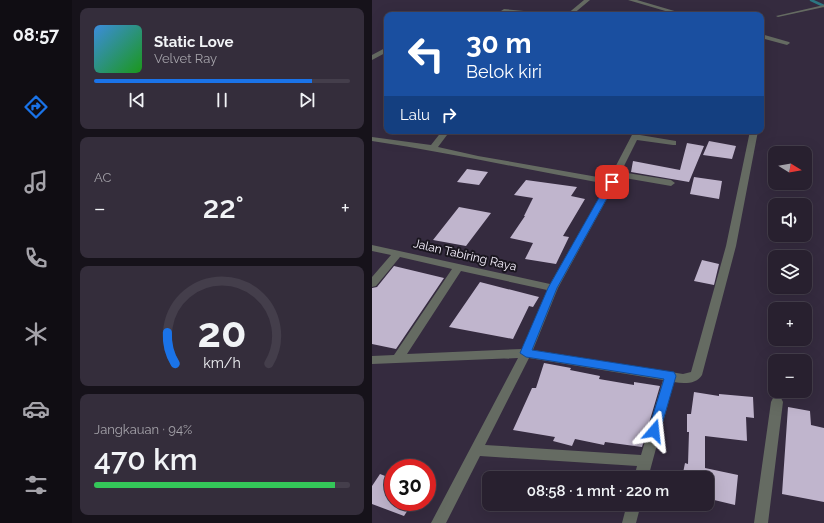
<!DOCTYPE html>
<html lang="id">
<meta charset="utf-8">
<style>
:root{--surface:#28202f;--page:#342d3b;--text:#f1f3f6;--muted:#a5a3aa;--line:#443e4b;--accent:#1a73e8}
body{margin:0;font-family:Raleway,sans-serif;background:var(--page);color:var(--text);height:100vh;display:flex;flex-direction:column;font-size:15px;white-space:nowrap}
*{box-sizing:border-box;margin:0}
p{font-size:13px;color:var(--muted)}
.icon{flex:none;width:22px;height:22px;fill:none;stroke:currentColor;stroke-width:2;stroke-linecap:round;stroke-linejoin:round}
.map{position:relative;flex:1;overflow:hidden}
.drawer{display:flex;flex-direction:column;gap:8px;padding:8px;background:#16121a;width:300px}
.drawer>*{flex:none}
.top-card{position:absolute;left:12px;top:12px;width:380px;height:122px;border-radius:8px;box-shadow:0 4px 16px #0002,0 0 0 1px var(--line);background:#1a4fa0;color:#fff;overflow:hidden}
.needle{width:26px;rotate:101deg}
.tools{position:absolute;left:396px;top:146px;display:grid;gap:8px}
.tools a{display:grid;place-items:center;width:44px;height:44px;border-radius:8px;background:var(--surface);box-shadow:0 4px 16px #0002,0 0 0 1px var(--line);font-size:20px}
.speed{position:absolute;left:12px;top:459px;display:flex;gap:8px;font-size:20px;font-weight:700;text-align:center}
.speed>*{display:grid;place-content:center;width:52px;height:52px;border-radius:50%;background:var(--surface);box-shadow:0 4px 16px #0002,0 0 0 1px var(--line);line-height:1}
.speed .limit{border:6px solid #d22;background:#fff;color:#111}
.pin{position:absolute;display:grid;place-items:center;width:34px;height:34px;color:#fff;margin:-17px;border-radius:8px;box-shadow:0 2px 6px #0006}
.me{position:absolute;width:44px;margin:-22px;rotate:17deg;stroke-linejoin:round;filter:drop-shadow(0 0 3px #0008)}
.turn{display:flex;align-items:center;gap:14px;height:84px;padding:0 16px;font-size:18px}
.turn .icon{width:52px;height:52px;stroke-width:2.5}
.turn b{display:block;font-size:28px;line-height:34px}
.then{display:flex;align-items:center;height:38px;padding:0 16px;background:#0003;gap:8px;font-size:15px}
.big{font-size:30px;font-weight:600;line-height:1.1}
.drawer .widget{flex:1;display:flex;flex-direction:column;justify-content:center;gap:6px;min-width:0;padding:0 14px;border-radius:8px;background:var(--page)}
.drawer .dial{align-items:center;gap:0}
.dial svg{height:104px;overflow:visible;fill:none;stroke:var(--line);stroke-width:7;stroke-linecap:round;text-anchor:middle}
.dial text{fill:var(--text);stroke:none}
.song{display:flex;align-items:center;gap:12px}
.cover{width:48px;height:48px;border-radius:6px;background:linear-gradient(135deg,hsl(210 70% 55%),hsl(120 70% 35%))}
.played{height:4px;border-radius:2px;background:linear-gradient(90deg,var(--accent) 85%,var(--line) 85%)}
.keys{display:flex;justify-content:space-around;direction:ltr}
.heat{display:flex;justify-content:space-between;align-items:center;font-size:22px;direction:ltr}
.charge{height:6px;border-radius:3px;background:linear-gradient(90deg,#34c759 94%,var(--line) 0)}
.trip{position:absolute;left:110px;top:471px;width:232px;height:40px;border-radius:8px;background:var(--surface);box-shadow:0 4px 16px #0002,0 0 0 1px var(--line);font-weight:600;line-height:40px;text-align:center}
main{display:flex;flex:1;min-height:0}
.menu{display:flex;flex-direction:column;width:72px;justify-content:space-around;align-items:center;background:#100d13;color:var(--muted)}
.menu .icon{width:28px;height:28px}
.menu .on{color:var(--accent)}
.menu b{font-size:18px;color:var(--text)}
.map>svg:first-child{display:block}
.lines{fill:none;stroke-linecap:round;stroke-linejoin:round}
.stream{stroke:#2c7681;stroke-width:2.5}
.building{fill:#c0b5cd}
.lane{fill:#656b62;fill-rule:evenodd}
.street{fill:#656b62;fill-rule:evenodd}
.route{fill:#1a73e8;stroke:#114b97}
.labels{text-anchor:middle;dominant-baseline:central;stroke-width:4;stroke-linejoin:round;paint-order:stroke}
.street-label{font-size:12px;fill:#f8f2ff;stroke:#1a161f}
</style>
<main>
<nav class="menu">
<b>08:57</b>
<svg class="icon on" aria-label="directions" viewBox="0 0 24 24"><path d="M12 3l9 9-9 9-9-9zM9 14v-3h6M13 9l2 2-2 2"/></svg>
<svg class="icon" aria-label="music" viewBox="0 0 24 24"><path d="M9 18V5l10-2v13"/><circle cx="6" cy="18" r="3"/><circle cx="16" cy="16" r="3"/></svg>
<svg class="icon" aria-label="phone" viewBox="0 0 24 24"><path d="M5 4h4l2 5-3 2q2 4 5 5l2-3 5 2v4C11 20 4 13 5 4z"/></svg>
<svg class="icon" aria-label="climate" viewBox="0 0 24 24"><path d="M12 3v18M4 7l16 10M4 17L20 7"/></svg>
<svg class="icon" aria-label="car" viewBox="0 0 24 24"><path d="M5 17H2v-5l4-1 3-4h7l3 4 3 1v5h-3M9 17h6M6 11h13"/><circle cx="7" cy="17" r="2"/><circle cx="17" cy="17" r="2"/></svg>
<svg class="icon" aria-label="filters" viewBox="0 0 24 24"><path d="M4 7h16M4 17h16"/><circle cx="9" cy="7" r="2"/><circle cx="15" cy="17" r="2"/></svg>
</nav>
<section class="drawer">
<div class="widget">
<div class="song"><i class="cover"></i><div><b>Static Love</b><p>Velvet Ray</p></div></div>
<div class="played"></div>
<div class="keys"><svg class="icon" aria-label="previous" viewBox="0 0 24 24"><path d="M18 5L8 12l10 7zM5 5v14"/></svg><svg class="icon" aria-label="pause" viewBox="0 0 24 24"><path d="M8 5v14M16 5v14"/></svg><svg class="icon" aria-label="next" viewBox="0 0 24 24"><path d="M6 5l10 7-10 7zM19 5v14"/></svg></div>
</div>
<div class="widget"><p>AC</p>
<div class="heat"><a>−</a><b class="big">22°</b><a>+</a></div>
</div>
<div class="widget dial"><svg viewBox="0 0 100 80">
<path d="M14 69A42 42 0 1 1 86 69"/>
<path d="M14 69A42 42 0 0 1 8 45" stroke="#1a73e8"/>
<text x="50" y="56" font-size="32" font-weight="700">20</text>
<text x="50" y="72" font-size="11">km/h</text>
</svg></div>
<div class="widget"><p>Jangkauan · 94%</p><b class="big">470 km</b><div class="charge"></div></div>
</section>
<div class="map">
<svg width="452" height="523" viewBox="0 0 452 523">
<rect width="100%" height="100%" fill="#352b3f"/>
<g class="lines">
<path class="stream" d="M439,0l13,6"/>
</g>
<path class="building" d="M337,141l27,5 -4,13 -29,-4z
M315,143l17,3 -15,36 -58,-10 2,-11 47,9z
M95,169l21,3 -9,13 -22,-3z
M322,177l28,4 -3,18 -29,-5z
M154,180l51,7 -6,9 14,3 -22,37 6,1 -13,27 -31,-5 8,-16 -23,-5 15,-22h-1l9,-18 -19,-3z
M87,207l32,6 -25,33 -33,-6z
M330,260l17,4 -5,21 -20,-4z
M22,266l50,12 -48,71 -24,-5v-56l5,-1z
M108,282l59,15 -6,10 -4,-1 -16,33 -64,-12z
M172,363l27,5 -1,2 30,6 -1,3 35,6v-3l26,4 -18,61 -37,-5 -1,3 -29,-6 -3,7 -19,-5 2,-4 -42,-7 19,-42h4z
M322,392l25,4v-2l34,3 1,21 -8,-1 1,24 -42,-5v32l33,7 -3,30 -25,-6 3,-21h-31l3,-15 3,1 1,-32h-2v-18h4z
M416,407l22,4 1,14 13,3v74l-42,-8z
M8,474l13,5v23h20l-9,14 -32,-12v-18z"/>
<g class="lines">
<path class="lane" d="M452,5v2l-46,10 -2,-1z"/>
<path class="street" d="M212,0h6l-18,15h-6z
M256,0h9l51,15h-9z
M132,9l41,4 3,2 -46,-3 -1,-1z
M321,11l5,1 -2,3h-6z
M389,34l28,8 1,1 -3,2 -26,-7z
M15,47v5l-15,8v-5z
M70,131h8l-12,16 40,9 131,23 25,-48h8l-2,4 36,6v4h-3l-36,-5 -16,32 50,8 4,3 -4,3 -52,-9 -61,111 -25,62 150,24 8,-2 35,-126 24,-115h8l-22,115 -34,129c-5,9 -18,9 -28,7l-26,96h-14l3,-12 -157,-10 -34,67h-15l87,-165 -146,6v-8l22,-1 58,-86 -52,-12 -24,29 -4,1v-10l19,-22 -19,-4v-6l178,39 57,-100c-78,-14 -156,-31 -235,-43v-4l59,8zM89,271l86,19 -25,59 -115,5zM157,358l134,22 -22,75 -156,-10z
M405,397l4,1 2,4 -15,121h-14l17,-121 2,-4z
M255,504h14l-5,19h-14z"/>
</g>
<path class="route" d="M237,180l7,2 -59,106 -25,62 142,22 2,4 -16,55 -2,3 -4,2 -4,-2 -2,-3 16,-52 -138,-22 -6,-4 28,-65z"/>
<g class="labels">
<g class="street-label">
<text transform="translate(93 255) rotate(13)">Jalan Tabiring Raya</text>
</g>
</g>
</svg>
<div class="tools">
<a><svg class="needle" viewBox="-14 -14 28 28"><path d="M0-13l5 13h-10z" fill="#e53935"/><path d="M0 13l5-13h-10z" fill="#a5a3aa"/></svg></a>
<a><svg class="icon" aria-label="sound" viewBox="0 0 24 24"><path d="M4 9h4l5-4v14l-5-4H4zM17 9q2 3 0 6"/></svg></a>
<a><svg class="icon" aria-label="layers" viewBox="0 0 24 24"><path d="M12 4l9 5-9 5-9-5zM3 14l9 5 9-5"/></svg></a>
<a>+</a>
<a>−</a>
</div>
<div class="speed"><div class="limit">30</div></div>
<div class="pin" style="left:240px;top:182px;background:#d93025"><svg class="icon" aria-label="arrive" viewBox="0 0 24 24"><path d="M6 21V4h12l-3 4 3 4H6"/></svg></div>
<svg class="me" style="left:282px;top:431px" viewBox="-20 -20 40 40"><path d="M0-17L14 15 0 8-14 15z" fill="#1a73e8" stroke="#fff" stroke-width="4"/></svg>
<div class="trip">08:58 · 1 mnt · 220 m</div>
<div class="top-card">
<div class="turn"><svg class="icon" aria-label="left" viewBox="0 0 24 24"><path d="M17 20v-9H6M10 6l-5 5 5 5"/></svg><div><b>30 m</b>Belok kiri</div></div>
<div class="then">Lalu<svg class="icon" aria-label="right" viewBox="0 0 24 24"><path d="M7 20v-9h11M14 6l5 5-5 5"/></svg></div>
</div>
</div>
</main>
